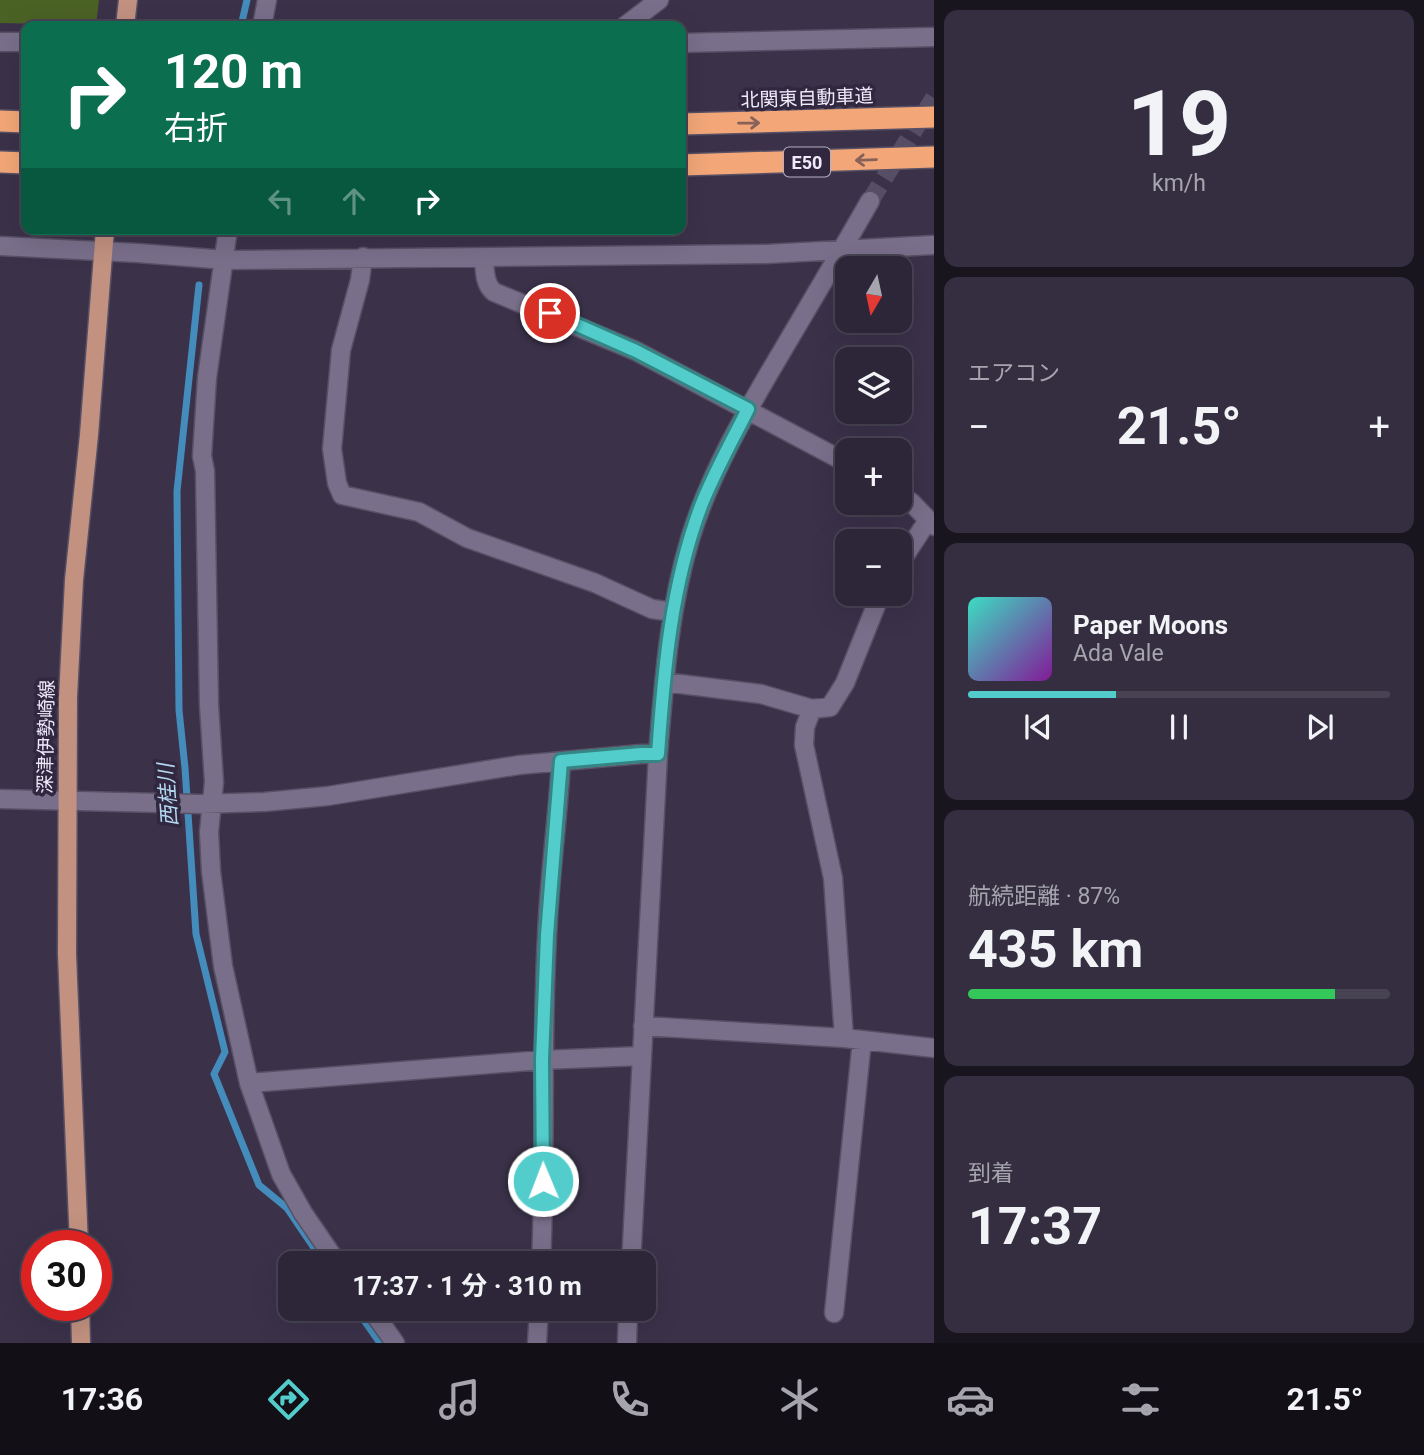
<!DOCTYPE html>
<html lang="ja">
<meta charset="utf-8">
<style>
:root{--surface:#2c2638;--page:#342e40;--text:#f1f3f6;--muted:#a6a5ae;--line:#484353;--accent:#52cdcc}
body{margin:0;font-family:Roboto,"Noto Sans JP",sans-serif;background:var(--page);color:var(--text);height:100vh;display:flex;flex-direction:column;font-size:26px;white-space:nowrap}
*{box-sizing:border-box;margin:0}
p{font-size:23px;color:var(--muted)}
.icon{flex:none;width:38px;height:38px;fill:none;stroke:currentColor;stroke-width:2;stroke-linecap:round;stroke-linejoin:round}
.map{position:relative;flex:1;overflow:hidden}
.drawer{display:flex;flex-direction:column;gap:10px;padding:10px;background:#18151f;width:490px}
.drawer>*{flex:none}
.top-card{position:absolute;left:21px;top:21px;width:665px;height:214px;border-radius:14px;box-shadow:0 7px 28px #0002,0 0 0 2px var(--line);background:#0b6e4f;color:#fff;overflow:hidden}
.needle{width:46px;rotate:189deg}
.fabs{position:absolute;left:835px;top:256px;display:grid;gap:14px}
.fabs a{display:grid;place-items:center;width:77px;height:77px;border-radius:14px;background:var(--surface);box-shadow:0 7px 28px #0002,0 0 0 2px var(--line);font-size:35px}
.speed{position:absolute;left:21px;top:1230px;display:flex;gap:14px;font-size:35px;font-weight:700;text-align:center}
.speed>*{display:grid;place-content:center;width:91px;height:91px;border-radius:50%;background:var(--surface);box-shadow:0 7px 28px #0002,0 0 0 2px var(--line);line-height:1}
.speed .limit{border:10px solid #d22;background:#fff;color:#111}
.pin{position:absolute;display:grid;place-items:center;width:60px;height:60px;color:#fff;margin:-30px;border:4px solid #fff;border-radius:50%;box-shadow:0 2px 7px #0007}
.me{position:absolute;width:77px;margin:-38px;rotate:359deg;stroke-linejoin:round;filter:drop-shadow(0 0 5px #0008)}
.turn{display:flex;align-items:center;gap:24px;height:147px;padding:0 28px;font-size:32px}
.turn .icon{width:91px;height:91px;stroke-width:2.5}
.turn b{display:block;font-size:49px;line-height:60px}
.lanes{display:flex;align-items:center;height:66px;padding:0 28px;background:#0003;justify-content:center;gap:35px;direction:ltr}
.lanes .off{opacity:.35}
.big{font-size:52px;font-weight:700;line-height:1.1}
.drawer .card{flex:1;display:flex;flex-direction:column;justify-content:center;gap:10px;min-width:0;padding:0 24px;border-radius:14px;background:var(--page)}
.drawer .dial{align-items:center;gap:0}
.dial b{font-size:91px;line-height:1}
.song{display:flex;align-items:center;gap:21px}
.cover{width:84px;height:84px;border-radius:10px;background:linear-gradient(135deg,hsl(170 70% 55%),hsl(290 70% 35%))}
.played{height:7px;border-radius:4px;background:linear-gradient(90deg,var(--accent) 35%,var(--line) 35%)}
.keys{display:flex;justify-content:space-around;direction:ltr}
.heat{display:flex;justify-content:space-between;align-items:center;font-size:38px;direction:ltr}
.charge{height:10px;border-radius:5px;background:linear-gradient(90deg,#34c759 87%,var(--line) 0)}
.trip{position:absolute;left:278px;top:1251px;width:378px;height:70px;border-radius:14px;background:var(--surface);box-shadow:0 7px 28px #0002,0 0 0 2px var(--line);font-weight:700;line-height:70px;text-align:center}
.tabs{display:flex;height:112px;justify-content:space-around;align-items:center;background:#120f16;color:var(--muted)}
.tabs .icon{width:49px;height:49px}
.tabs .on{color:var(--accent)}
.tabs b{font-size:32px;color:var(--text)}
main{display:flex;flex:1;min-height:0}
.map>svg:first-child{display:block}
.green{fill:#4b6225}
.lines{fill:none;stroke-linecap:round;stroke-linejoin:round}
.stream{stroke:#448cbb;stroke-width:7}
.minor-tunnel{stroke:#564e65;stroke-width:18;stroke-dasharray:18 9;stroke-linecap:butt}
.minor-casing{stroke:#585065;stroke-width:21}
.major-casing{stroke:#585065;stroke-width:21}
.highway-casing{stroke:#585065;stroke-width:24}
.minor{stroke:#796f8b;stroke-width:18}
.major{stroke:#c29180;stroke-width:18}
.highway{stroke:#f3a778;stroke-width:21}
.oneway{stroke:#886159}
.route-casing{stroke:#358585;stroke-width:18}
.route{stroke:#52cdcc;stroke-width:12}
.labels{text-anchor:middle;dominant-baseline:central;stroke-width:7;stroke-linejoin:round;paint-order:stroke}
.shield{fill:#312840;stroke:#b7b0c3;stroke-width:2}
.shield-label{font-size:18px;font-weight:bold;fill:#f0ebfb}
.street-label{font-size:19px;fill:#f0ebfb;stroke:#312840}
.water-label{font-size:21px;font-style:italic;fill:#b3d7f1;stroke:#312840}
</style>
<main>
<div class="map">
<svg width="934" height="1343" viewBox="0 0 934 1343">
<rect width="100%" height="100%" fill="#3b324a"/>
<path class="green" d="M0,0h99l-3,25 -96,-2z"/>
<g class="lines">
<path class="stream" d="M241,26l6,-26
M204,232v-3
M199,285l-22,206 2,219 6,58 11,166 29,118 -11,22 45,111 28,23 38,56
M356,1309l24,34"/>
<path class="minor-tunnel" d="M870,201l64,-103"/>
<defs>
<path id="minor" d="M262,26l5,-26
M625,26l34,-26
M0,42h26
M681,43l253,-6
M228,229l-21,149 -5,78 3,15 4,234 5,77 -5,50 2,39 12,95 26,117 32,91 22,39 35,51
M0,246l138,7 88,7 540,-6 168,-9
M363,257l-3,23 -19,70 -9,99 5,34 5,12 77,17 48,26 128,45 57,26 21,3
M484,258c1,12 0,26 10,34l142,59 211,112
M900,494l12,9 22,23
M900,563l28,-43
M664,682l97,12 51,15 18,-2 15,-24 36,-90
M812,709l-7,18 -1,18 29,133 11,160
M0,799l199,5 65,-2 64,-6 191,-31 122,-11h17
M643,1026l201,12 90,10
M249,1083l293,-23 99,-4
M541,1264c5,-109 0,-218 6,-327 2,-59 11,-118 14,-176
M631,1264l27,-510c6,-72 11,-145 32,-215 20,-66 56,-127 91,-186 30,-51 60,-101 89,-152
M371,1309l24,34
M834,1313l28,-273
M537,1343l2,-34
M627,1343l1,-34"/>
<path id="major" d="M125,26l3,-26
M79,1246l-12,-292 1,-257 6,-117 15,-145 16,-206
M80,1306l1,37"/>
<path id="highway" d="M0,121l26,1
M681,124l253,-7
M0,162l26,1
M681,165l253,-8"/>
</defs>
<use href="#minor" class="minor-casing"/>
<use href="#major" class="major-casing"/>
<use href="#highway" class="highway-casing"/>
<use href="#minor" class="minor"/>
<use href="#major" class="major"/>
<use href="#highway" class="highway"/>
</g>
<defs><path id="oneway-shaft" d="M-6 0H5M1.5-3L5.5 0L1.5 3" fill="none" stroke-width="1.6" stroke-linecap="round" stroke-linejoin="round" transform="scale(1.75)"/></defs>
<g class="oneway">
<use href="#oneway-shaft" transform="translate(749 123) rotate(-1)"/>
<use href="#oneway-shaft" transform="translate(866 160) rotate(178)"/>
</g>
<g class="lines">
<defs>
<path id="route" d="M543,1181l-1,-121 5,-125 14,-174 80,-7h17c6,-84 13,-168 43,-248 13,-33 31,-65 47,-97l-112,-58 -86,-38"/>
</defs>
<use href="#route" class="route-casing"/>
<use href="#route" class="route"/>
</g>
<g class="labels">
<rect class="shield" x="784" y="147.5" width="46" height="29" rx="5"/>
<g class="shield-label">
<text x="807" y="162">E50</text>
</g>
<g class="street-label">
<text transform="translate(807 98) rotate(-2)">北関東自動車道</text>
<text transform="translate(46 737) rotate(-89)">深津伊勢崎線</text>
</g>
<g class="water-label">
<text transform="translate(168 795) rotate(-94)">西桂川</text>
</g>
</g>
</svg>
<div class="fabs">
<a><svg class="needle" viewBox="-14 -14 28 28"><path d="M0-13l5 13h-10z" fill="#e53935"/><path d="M0 13l5-13h-10z" fill="#a6a5ae"/></svg></a>
<a><svg class="icon" aria-label="layers" viewBox="0 0 24 24"><path d="M12 4l9 5-9 5-9-5zM3 14l9 5 9-5"/></svg></a>
<a>+</a>
<a>−</a>
</div>
<div class="speed"><div class="limit">30</div></div>
<div class="pin" style="left:550px;top:313px;background:#d93025"><svg class="icon" aria-label="arrive" viewBox="0 0 24 24"><path d="M6 21V4h12l-3 4 3 4H6"/></svg></div>
<svg class="me" style="left:543px;top:1181px" viewBox="-20 -20 40 40"><circle r="17" fill="#52cdcc" stroke="#fff" stroke-width="3"/><path d="M0-11L8 9 0 5-8 9z" fill="#fff"/></svg>
<div class="trip">17:37 · 1 分 · 310 m</div>
<div class="top-card">
<div class="turn"><svg class="icon" aria-label="right" viewBox="0 0 24 24"><path d="M7 20v-9h11M14 6l5 5-5 5"/></svg><div><b>120 m</b>右折</div></div>
<div class="lanes"><svg class="icon off" aria-label="left" viewBox="0 0 24 24"><path d="M17 20v-9H6M10 6l-5 5 5 5"/></svg><svg class="icon off" aria-label="ahead" viewBox="0 0 24 24"><path d="M12 20V5M6 11l6-6 6 6"/></svg><svg class="icon" aria-label="right" viewBox="0 0 24 24"><path d="M7 20v-9h11M14 6l5 5-5 5"/></svg></div>
</div>
</div>
<section class="drawer">
<div class="card dial"><b>19</b><p>km/h</p></div>
<div class="card"><p>エアコン</p>
<div class="heat"><a>−</a><b class="big">21.5°</b><a>+</a></div>
</div>
<div class="card">
<div class="song"><i class="cover"></i><div><b>Paper Moons</b><p>Ada Vale</p></div></div>
<div class="played"></div>
<div class="keys"><svg class="icon" aria-label="previous" viewBox="0 0 24 24"><path d="M18 5L8 12l10 7zM5 5v14"/></svg><svg class="icon" aria-label="pause" viewBox="0 0 24 24"><path d="M8 5v14M16 5v14"/></svg><svg class="icon" aria-label="next" viewBox="0 0 24 24"><path d="M6 5l10 7-10 7zM19 5v14"/></svg></div>
</div>
<div class="card"><p>航続距離 · 87%</p><b class="big">435 km</b><div class="charge"></div></div>
<div class="card"><p>到着</p><b class="big">17:37</b></div>
</section>
</main>
<nav class="tabs">
<b>17:36</b>
<svg class="icon on" aria-label="directions" viewBox="0 0 24 24"><path d="M12 3l9 9-9 9-9-9zM9 14v-3h6M13 9l2 2-2 2"/></svg>
<svg class="icon" aria-label="music" viewBox="0 0 24 24"><path d="M9 18V5l10-2v13"/><circle cx="6" cy="18" r="3"/><circle cx="16" cy="16" r="3"/></svg>
<svg class="icon" aria-label="phone" viewBox="0 0 24 24"><path d="M5 4h4l2 5-3 2q2 4 5 5l2-3 5 2v4C11 20 4 13 5 4z"/></svg>
<svg class="icon" aria-label="climate" viewBox="0 0 24 24"><path d="M12 3v18M4 7l16 10M4 17L20 7"/></svg>
<svg class="icon" aria-label="car" viewBox="0 0 24 24"><path d="M5 17H2v-5l4-1 3-4h7l3 4 3 1v5h-3M9 17h6M6 11h13"/><circle cx="7" cy="17" r="2"/><circle cx="17" cy="17" r="2"/></svg>
<svg class="icon" aria-label="filters" viewBox="0 0 24 24"><path d="M4 7h16M4 17h16"/><circle cx="9" cy="7" r="2"/><circle cx="15" cy="17" r="2"/></svg>
<b>21.5°</b>
</nav>
